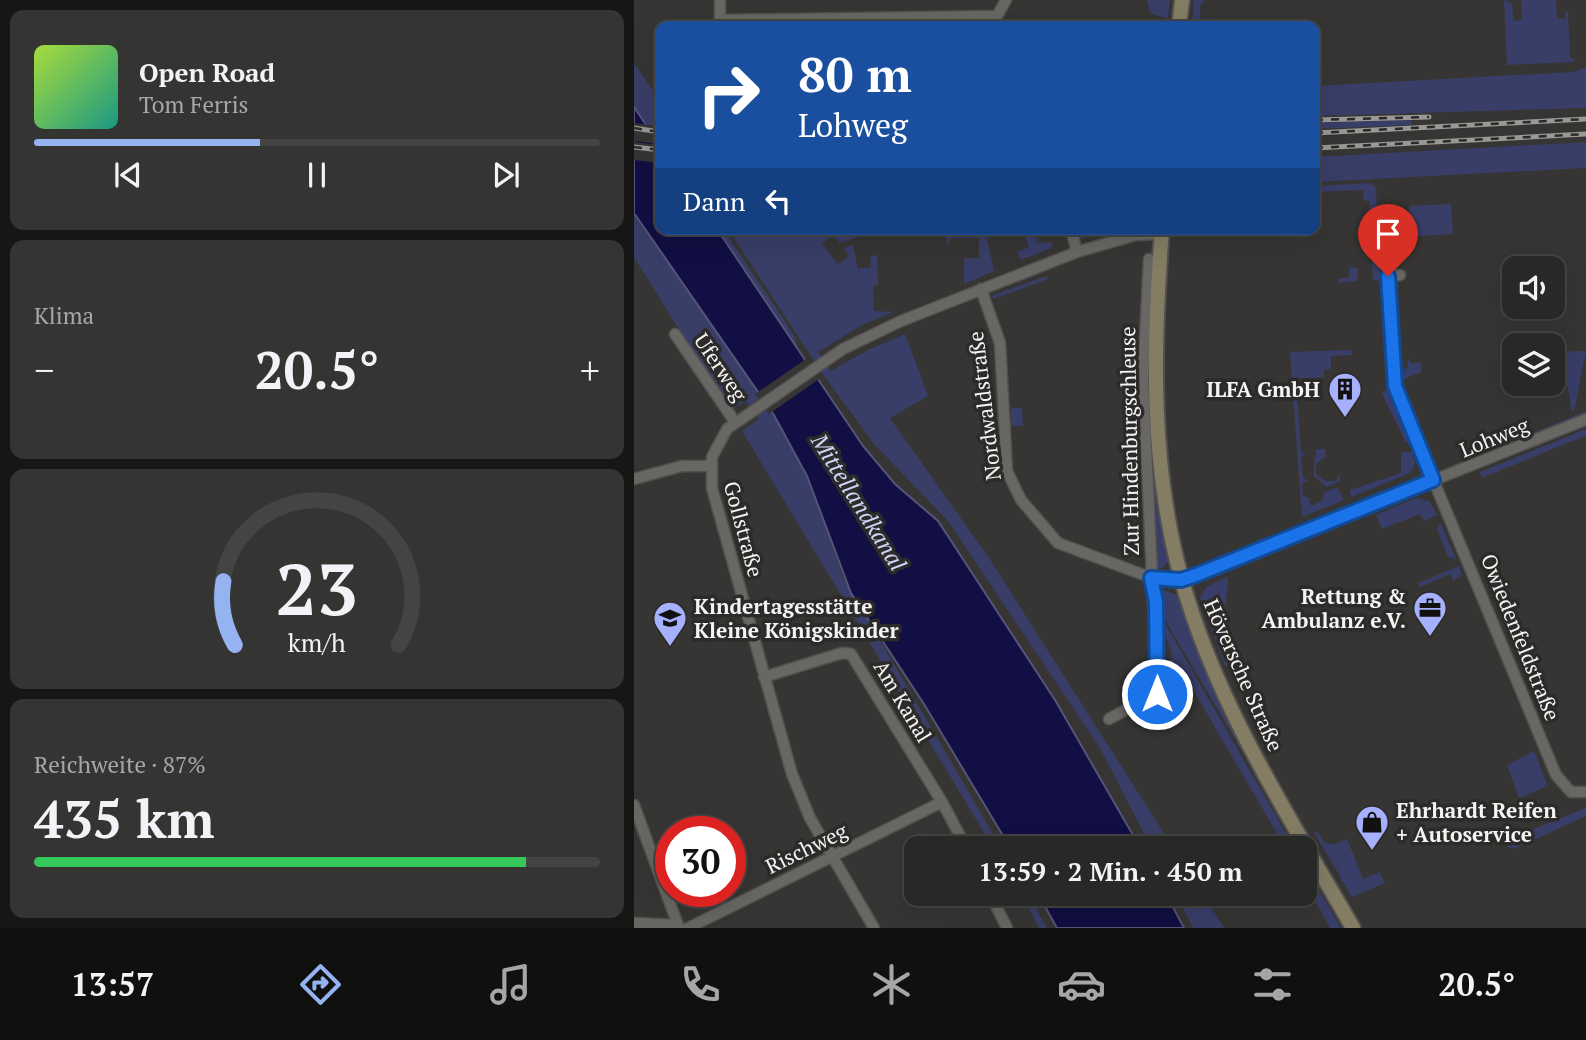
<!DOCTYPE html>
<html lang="de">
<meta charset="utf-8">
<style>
:root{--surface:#282826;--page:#343432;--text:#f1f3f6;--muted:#a5a6a7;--line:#444443;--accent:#95b2f1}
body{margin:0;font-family:"PT Serif",serif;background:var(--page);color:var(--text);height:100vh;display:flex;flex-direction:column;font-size:26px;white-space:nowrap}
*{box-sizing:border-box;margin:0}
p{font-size:23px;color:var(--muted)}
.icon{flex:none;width:38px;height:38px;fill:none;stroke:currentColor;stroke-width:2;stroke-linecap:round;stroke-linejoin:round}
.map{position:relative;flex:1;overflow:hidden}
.side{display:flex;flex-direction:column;gap:10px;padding:10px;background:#161615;width:634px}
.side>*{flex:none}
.banner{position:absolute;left:21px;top:21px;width:665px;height:214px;border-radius:14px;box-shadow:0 7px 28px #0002,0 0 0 2px var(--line);background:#1a4fa0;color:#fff;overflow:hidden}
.fabs{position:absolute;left:868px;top:256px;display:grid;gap:14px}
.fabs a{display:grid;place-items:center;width:63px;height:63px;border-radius:14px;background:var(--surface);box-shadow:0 7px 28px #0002,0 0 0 2px var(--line);font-size:35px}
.speed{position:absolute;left:21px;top:816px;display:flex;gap:14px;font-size:35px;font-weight:700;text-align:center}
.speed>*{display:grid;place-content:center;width:91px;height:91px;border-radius:50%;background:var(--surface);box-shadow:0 7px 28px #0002,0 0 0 2px var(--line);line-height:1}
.speed .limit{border:10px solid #d22;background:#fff;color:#111}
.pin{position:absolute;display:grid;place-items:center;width:60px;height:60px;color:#fff;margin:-72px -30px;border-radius:50% 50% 50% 0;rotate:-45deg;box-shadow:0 0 7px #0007}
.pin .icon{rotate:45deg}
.me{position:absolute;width:77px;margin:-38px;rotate:0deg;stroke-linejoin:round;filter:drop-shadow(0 0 5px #0008)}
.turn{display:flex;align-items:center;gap:24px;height:147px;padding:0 28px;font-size:32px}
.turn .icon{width:91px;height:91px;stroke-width:2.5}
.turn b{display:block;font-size:49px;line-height:60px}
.then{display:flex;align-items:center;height:66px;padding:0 28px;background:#0003;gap:14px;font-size:26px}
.big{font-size:52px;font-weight:600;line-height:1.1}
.side .widget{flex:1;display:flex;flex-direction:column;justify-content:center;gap:10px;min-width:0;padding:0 24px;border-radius:14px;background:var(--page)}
.side .dial{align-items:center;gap:0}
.dial svg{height:182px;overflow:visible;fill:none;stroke:var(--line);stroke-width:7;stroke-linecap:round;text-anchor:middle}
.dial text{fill:var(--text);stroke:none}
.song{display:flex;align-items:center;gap:21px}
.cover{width:84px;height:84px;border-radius:10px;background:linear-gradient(135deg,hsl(80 70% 55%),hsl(170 70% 35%))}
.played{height:7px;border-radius:4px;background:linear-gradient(90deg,var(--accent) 40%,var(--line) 40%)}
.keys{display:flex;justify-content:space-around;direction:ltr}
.heat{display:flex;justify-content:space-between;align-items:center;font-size:38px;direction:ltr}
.charge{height:10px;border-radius:5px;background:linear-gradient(90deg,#34c759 87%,var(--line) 0)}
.trip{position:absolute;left:270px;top:836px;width:413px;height:70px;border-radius:14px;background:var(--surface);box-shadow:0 7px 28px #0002,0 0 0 2px var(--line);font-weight:600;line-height:70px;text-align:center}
.menu{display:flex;height:112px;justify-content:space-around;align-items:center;background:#10100f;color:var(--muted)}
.menu .icon{width:49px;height:49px}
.menu .current{color:var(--accent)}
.menu b{font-size:32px;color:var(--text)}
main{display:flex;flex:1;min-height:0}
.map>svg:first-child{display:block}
.green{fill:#393e68}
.water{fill:#110f43;stroke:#555478;stroke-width:2}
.pier{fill:#363533}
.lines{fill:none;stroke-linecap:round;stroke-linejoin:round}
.minor-casing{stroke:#52514f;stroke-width:13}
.secondary-casing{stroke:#52514f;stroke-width:18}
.minor{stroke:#686764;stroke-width:10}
.secondary{stroke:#847d64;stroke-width:14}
.rail-casing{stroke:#999896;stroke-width:5}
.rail{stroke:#2c2b29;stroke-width:2.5;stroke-dasharray:8;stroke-linecap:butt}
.route-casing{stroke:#114b97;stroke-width:18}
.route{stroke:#1a73e8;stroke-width:12}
.labels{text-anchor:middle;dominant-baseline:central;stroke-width:7;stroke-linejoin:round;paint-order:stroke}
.street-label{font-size:21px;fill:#f5f4f3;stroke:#2c2b29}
.poi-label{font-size:21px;font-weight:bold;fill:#f5f4f3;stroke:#2c2b29;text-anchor:end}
.water-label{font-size:23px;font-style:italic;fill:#ced5f9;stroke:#2c2b29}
</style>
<main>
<section class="side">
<div class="widget">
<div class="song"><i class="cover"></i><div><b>Open Road</b><p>Tom Ferris</p></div></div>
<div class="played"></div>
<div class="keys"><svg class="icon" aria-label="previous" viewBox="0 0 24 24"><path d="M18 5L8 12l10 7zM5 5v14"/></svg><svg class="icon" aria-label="pause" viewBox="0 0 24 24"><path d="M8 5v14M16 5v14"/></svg><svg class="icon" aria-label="next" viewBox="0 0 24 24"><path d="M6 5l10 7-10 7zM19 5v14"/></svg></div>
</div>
<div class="widget"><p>Klima</p>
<div class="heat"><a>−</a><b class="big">20.5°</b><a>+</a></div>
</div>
<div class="widget dial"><svg viewBox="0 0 100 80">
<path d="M14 69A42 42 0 1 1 86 69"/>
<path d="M14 69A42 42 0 0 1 9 41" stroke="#95b2f1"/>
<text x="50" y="56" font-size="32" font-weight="700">23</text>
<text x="50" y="72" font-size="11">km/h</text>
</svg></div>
<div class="widget"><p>Reichweite · 87%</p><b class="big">435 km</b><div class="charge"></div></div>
</section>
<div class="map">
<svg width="953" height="928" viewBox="0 0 953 928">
<rect width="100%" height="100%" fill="#363533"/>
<path class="green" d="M513,0h23l-2,19 -17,-5z
M560,0h9v4l-3,1 1,21h-9z
M870,0l8,4 2,17 8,-1 -1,-20h35l1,19h8v-7h3l2,46 7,1 -5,3 -65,3z
M0,63l26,38v25l-14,-1 -12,-18z
M952,67v41l-271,8v-30l259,-14z
M777,120v5l-96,4v-6z
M952,142v26l-271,14v-25z
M736,183l6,5 4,92h-7l-4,-79 -5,-1 -1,-10 -48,2v-6z
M817,204l2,30 -48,3v-16h5l-1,-15z
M0,213l140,202 33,61 36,101 159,272h-8l-252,-418 17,-12 -13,-18 -16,10 -96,-154z
M83,229h6l71,106 4,13z
M94,229h34l1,5 93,-3v7l-16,5 -7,-8 -11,9 16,20 11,-8 -5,-8 9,-3 5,24 13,-2 -1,-11 7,-1 1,30 -5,1 1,25 19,1 -31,13 -44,27 13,19 37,-21 37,-16 23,62 -38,22 99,140 185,291h-22l-52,-101 -152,-227 -73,-76 -51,-69z
M402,229l1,14 16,-1 -2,6 -30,12 -4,-8 12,-5 -6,-15 -10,4 -1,-4 -22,-1 -3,9 7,31 -30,13v-26h15v-20h-28l-3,9 -3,-17z
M445,229h35l-33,10z
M716,266l8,3 -1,12 -19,2 1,-5h10z
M412,276l2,3 -55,20 -1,-3z
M514,324l6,156 15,81 -7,7h-5l-8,-133z
M717,350l1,5 -21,1v13l-7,1v7l-28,2 5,74 6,1 -6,2 2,21 5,4 -6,2 1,13 6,2 2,8 12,-6 1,-7 13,-6 7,13 -42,17 -12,-165z
M952,351l-12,61 -3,-2c0,-18 -8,-31 -9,-49l-9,-2v-7z
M774,359l3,4h10v9l-17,7 -1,-9 5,-3z
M754,390l20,51 -2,2 -24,-49 1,-3z
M377,408h11l1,18h-12z
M952,411v2l-130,54v-2z
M952,429v10l-1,-3 -103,42 -2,-6z
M682,449h9l1,7 -10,8v10l9,7h10l5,-7v7l-13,6 -14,-11z
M767,452h11l3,12 -5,9 -59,24 -1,-7 51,-17z
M782,498l13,3 8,14 -13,6 -4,-7 -38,15 -6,-14z
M728,515l1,2 -98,40 -1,-2z
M806,522l16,37 -8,-2 -11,-28z
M825,566l3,9 -9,6 -3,-7 -30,13 -2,-4z
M594,576l-4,55 15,39 -14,-4 -25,-69 6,-10z
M527,589l16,6 27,72 96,182 -138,-234 -3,-25z
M528,619l1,1 132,229h-9l-94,-161 -28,17 -1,-45h9c0,-16 -10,-25 -10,-41z
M900,751l14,35 -29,12 -12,-33z
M952,808v8l-72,33 -15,-6z
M683,831l8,12 10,1 12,-5 16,40 17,-7 5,11 -33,14 -38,-65z
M670,864l37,64h-11l-26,-47z
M387,894h7l19,34h-8z
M542,894h27l21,34h-31z"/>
<path class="water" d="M0,107l26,39v83h57l146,217 32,38 43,37 117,179 86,149h-130l-87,-145 -73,-111 -44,-117 -33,-61 -140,-202z
M404,894h128l18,34h-127z"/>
<path class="pier" d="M0,123l17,2 9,19 -26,-3z
M0,142l26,3v18l-26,-3z
M175,357l13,20 -53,37 -14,-20z"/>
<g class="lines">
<defs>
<path id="minor" d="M86,20l277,-4 9,-16
M86,26v-26
M147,229h91
M437,229l6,23
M766,275l-12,1 5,98 5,21 158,380 15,17h16
M347,289l19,54 7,128 14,29 37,43 94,35 29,2 15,-5 391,-156
M41,334l60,88
M0,479l48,-13h28
M130,677l78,-24 9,1 91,148 25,47
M475,719l47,-26 1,-8 -14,-306 6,-120
M0,805l45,123
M356,894l17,34
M0,923l44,2
M54,928l254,-126
M240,928l-64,-110 -18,-44 -80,-286v-31l15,-28 116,-80 58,-28 176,-69 59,-17 26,-1"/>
<path id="secondary" d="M545,26l3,-26
M528,229c-9,116 -12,235 19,348 34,125 108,240 172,351"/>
</defs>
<use href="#minor" class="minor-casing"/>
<use href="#secondary" class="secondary-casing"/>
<use href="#minor" class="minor"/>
<use href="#secondary" class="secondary"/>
<defs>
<path id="rail" d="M681,120l114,-3
M0,128l26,4
M681,133l272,-14
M0,147l26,3
M681,148l272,-14"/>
</defs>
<use href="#rail" class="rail-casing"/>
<use href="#rail" class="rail"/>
</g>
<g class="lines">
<defs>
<path id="route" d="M523,694l-1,-92 -5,-24 30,2 15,-5 237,-95 -38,-94 -7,-110"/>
</defs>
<use href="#route" class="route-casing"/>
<use href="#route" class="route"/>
</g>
<defs>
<symbol id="building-pin" viewBox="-11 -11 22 30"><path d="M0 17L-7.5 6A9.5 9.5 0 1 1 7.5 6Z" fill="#a5b1fc" stroke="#2c2b29"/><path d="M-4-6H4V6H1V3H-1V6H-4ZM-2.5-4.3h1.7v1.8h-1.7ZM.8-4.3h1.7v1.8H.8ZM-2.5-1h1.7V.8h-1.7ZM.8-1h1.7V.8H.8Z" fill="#111"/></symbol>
<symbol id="office-pin" viewBox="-11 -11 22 30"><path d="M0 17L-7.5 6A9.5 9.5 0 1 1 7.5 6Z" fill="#a5b1fc" stroke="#2c2b29"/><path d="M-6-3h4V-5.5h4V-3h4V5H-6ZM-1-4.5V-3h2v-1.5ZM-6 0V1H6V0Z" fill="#111"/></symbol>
<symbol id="school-pin" viewBox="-11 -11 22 30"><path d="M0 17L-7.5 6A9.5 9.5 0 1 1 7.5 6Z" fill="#a5b1fc" stroke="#2c2b29"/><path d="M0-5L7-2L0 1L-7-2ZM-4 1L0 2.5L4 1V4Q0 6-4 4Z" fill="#111"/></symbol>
<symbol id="shop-pin" viewBox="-11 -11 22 30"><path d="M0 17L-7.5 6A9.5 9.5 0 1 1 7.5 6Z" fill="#a5b1fc" stroke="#2c2b29"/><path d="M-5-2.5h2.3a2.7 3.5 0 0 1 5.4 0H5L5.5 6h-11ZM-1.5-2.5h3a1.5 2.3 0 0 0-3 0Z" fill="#111"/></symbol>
</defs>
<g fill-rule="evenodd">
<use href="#building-pin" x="692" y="370" width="38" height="52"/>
<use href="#office-pin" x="777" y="589" width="38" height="52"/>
<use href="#school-pin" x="17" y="599" width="38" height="52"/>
<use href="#shop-pin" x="719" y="803" width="38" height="52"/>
</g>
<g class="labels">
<g class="street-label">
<text transform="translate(87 367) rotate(56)">Uferweg</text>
<text transform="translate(350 406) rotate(-97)">Nordwaldstraße</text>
<text transform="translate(860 437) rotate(-22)">Lohweg</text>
<text transform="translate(495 441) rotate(-91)">Zur Hindenburgschleuse</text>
<text transform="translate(110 529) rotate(75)">Gollstraße</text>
<text transform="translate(887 637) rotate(68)">Owiedenfeldstraße</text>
<text transform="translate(610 675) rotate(66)">Höversche Straße</text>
<text transform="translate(269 701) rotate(59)">Am Kanal</text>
<text transform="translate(172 848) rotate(-26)">Rischweg</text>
</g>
<g class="poi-label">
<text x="686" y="389">ILFA GmbH</text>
<text x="772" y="596">Rettung &amp;<tspan x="772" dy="24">Ambulanz e.V.</tspan></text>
<text x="60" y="606" text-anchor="start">Kindertagesstätte<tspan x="60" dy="24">Kleine Königskinder</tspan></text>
<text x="762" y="810" text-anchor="start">Ehrhardt Reifen<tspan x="762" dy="24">+ Autoservice</tspan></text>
</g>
<g class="water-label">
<text transform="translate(225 502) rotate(58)">Mittellandkanal</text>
</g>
</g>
</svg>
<div class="fabs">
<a><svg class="icon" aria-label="sound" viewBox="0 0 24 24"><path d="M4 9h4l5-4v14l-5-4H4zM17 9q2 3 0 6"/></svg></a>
<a><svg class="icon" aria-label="layers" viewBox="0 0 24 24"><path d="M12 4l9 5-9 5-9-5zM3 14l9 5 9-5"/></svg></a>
</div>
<div class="speed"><div class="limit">30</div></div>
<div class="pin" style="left:754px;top:276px;background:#d93025"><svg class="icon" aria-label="arrive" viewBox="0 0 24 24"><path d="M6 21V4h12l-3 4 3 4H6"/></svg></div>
<svg class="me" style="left:523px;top:694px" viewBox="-20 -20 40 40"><circle r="17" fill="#1a73e8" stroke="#fff" stroke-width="3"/><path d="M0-11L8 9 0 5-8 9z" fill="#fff"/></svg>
<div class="trip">13:59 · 2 Min. · 450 m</div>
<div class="banner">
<div class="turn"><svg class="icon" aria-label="right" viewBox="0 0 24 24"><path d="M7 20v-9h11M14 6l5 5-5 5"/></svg><div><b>80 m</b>Lohweg</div></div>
<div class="then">Dann<svg class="icon" aria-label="left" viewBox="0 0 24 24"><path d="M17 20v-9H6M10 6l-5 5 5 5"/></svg></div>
</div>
</div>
</main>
<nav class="menu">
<b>13:57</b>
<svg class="icon current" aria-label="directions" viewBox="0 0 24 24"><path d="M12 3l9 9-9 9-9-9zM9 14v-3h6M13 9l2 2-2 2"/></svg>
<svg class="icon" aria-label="music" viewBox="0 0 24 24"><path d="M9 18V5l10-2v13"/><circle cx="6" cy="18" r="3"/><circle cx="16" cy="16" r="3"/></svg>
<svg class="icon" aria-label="phone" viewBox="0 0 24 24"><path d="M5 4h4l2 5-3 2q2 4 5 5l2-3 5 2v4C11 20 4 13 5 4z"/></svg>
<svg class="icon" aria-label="climate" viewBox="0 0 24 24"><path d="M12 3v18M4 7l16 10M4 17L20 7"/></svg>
<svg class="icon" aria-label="car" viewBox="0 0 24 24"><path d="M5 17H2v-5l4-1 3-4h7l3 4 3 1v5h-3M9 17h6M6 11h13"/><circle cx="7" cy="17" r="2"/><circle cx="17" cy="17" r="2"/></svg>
<svg class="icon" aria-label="filters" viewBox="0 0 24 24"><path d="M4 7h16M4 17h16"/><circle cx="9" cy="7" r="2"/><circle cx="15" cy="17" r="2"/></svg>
<b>20.5°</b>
</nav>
